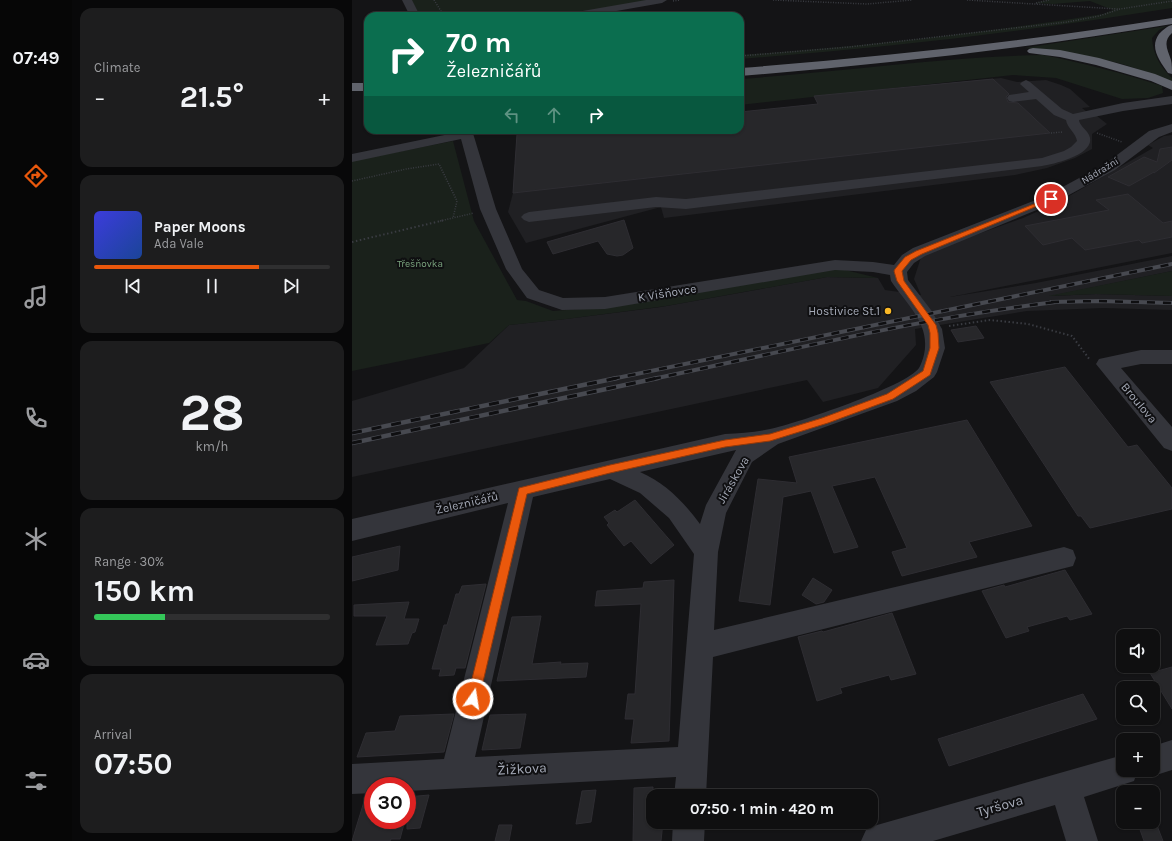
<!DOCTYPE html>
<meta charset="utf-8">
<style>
:root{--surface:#0f0f10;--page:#1d1d1e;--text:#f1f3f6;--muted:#9b9c9f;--line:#2f2f30;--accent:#ea580c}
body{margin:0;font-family:Karla,sans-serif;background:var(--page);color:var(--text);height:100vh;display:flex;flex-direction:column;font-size:15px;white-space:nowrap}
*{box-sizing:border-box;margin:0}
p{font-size:13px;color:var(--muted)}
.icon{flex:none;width:22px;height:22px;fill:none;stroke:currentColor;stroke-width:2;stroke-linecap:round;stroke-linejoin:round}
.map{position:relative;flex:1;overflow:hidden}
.sheet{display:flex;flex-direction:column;gap:8px;padding:8px;background:#080809;width:280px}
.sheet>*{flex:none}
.banner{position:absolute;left:12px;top:12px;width:380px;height:122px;border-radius:12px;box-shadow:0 1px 3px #0004,0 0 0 1px var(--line);background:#0b6e4f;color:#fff;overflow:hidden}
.tools{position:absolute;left:764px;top:629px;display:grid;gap:8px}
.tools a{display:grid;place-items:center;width:44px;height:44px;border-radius:8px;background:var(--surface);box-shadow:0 1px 3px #0004,0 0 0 1px var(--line);font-size:20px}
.speed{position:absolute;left:12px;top:777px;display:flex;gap:8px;font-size:20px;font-weight:700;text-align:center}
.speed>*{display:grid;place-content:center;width:52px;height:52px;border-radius:50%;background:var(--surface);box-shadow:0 1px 3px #0004,0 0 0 1px var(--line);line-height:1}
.speed .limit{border:6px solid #d22;background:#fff;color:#111}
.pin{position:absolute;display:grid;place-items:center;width:34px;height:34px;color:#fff;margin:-17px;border:2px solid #fff;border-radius:50%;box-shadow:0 1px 4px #0007}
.me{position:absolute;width:44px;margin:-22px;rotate:13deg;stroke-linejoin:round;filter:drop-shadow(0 0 3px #0008)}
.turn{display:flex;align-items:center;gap:14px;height:84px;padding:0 16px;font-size:18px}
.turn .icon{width:52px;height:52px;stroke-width:2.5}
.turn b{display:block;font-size:28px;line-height:34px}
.lanes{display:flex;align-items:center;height:38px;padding:0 16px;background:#0003;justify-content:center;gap:20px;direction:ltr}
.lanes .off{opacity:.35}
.big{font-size:30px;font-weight:700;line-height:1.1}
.sheet .card{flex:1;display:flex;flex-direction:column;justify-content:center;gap:6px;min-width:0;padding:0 14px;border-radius:12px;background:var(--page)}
.sheet .dial{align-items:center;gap:0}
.dial b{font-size:52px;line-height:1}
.song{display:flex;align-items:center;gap:12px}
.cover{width:48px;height:48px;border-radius:6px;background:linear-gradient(135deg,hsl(240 70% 55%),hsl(220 70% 35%))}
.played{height:4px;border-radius:2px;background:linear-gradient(90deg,var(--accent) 70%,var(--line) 70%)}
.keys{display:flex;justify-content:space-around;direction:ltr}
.heat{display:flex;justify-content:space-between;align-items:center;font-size:22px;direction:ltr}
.charge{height:6px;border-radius:3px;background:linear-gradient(90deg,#34c759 30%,var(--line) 0)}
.trip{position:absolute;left:294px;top:789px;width:232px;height:40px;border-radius:12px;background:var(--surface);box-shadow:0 1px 3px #0004,0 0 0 1px var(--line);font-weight:700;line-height:40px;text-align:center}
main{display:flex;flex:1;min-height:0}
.tab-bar{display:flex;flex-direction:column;width:72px;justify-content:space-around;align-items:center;background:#060606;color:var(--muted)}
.tab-bar .icon{width:28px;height:28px}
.tab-bar .active{color:var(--accent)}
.tab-bar b{font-size:18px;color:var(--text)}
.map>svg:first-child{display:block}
.built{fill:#202023}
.green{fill:#1a211b}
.building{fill:#27272a;stroke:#2e2d32}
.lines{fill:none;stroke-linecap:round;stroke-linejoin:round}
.path-far1{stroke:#3a3c42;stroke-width:1.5;stroke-dasharray:1 1.5;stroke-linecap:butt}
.path{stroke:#3a3c42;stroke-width:2;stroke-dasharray:1.5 2.5;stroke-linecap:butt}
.minor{fill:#34353b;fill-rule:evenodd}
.highway{fill:#60636c;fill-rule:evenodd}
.rail-far1-casing{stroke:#474950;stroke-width:4}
.rail-casing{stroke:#474950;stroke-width:4.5}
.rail-far1{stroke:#0f0f11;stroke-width:2.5;stroke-dasharray:8;stroke-linecap:butt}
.rail{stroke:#0f0f11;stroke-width:3;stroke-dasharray:10;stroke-linecap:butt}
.route{fill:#ea580c;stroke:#983908}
.poi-dot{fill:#fbb926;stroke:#0f0f11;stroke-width:1.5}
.labels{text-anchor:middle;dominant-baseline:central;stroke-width:4;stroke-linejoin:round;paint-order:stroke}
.far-street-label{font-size:10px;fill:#a5aab7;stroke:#0f0f11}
.far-park-label{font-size:10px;fill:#7aa37e;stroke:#0f0f11}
.street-label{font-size:12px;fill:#a5aab7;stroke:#0f0f11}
.poi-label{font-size:12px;fill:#a5aab7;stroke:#0f0f11;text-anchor:end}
.near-street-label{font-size:14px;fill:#a5aab7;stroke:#0f0f11}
</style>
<main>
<nav class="tab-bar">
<b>07:49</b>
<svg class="icon active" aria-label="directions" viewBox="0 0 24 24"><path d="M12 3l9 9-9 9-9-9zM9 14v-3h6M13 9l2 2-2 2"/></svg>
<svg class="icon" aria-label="music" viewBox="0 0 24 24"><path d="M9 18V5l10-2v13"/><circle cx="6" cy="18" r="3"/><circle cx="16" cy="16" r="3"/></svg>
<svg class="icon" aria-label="phone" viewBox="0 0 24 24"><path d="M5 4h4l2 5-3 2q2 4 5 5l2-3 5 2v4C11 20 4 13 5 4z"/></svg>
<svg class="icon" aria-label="climate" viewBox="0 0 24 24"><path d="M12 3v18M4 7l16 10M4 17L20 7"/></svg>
<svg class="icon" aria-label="car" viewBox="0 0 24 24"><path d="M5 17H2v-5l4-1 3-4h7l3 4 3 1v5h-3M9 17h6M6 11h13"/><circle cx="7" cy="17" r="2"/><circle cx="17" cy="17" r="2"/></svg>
<svg class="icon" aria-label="filters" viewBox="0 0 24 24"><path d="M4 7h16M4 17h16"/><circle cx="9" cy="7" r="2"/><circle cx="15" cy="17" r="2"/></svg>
</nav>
<section class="sheet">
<div class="card"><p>Climate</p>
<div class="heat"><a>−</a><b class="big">21.5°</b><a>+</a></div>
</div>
<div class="card">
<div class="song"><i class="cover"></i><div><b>Paper Moons</b><p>Ada Vale</p></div></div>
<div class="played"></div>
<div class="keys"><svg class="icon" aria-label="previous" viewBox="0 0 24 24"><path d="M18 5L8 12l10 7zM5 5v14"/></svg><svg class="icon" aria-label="pause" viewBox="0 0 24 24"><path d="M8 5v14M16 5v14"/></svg><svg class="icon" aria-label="next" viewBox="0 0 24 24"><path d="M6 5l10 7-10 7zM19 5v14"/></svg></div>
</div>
<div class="card dial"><b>28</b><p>km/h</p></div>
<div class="card"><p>Range · 30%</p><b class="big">150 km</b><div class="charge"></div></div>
<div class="card"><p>Arrival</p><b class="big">07:50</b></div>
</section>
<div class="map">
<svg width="820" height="841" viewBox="0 0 820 841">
<rect width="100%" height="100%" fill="#141416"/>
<path class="built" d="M649,78l16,4 29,-2 15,5 9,4 20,18 -8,1 10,8h5l10,8 -15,10v15l-17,9 -28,10 -32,7 -351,43 -3,-11 -135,36 -18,-31 5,-19 4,-59 43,-4h180v-18l78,-8 -4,-8z
M820,135v118l-222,44 86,-14 136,-27v15l-121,25 45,-2 76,2v14l-69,-2 -76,3 -112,18 1,16 -38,43 -55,14 -16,-22 -455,97v-76l112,-33 45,-43 57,-6 95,-12 166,-30 51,1 7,12 36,5 -7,-16 8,-25 101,-36 34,-15 96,-55 -5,-3 16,-9z"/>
<path class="green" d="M58,0h249l-96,16h-144z
M696,0h124v8c-143,23 -287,40 -432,51v-4c121,-8 243,-22 363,-41l10,-4 -23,-9 -37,3 -18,-1z
M815,26l-8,4 -7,8c1,16 8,29 20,40v4c-47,-21 -97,-30 -148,-34z
M691,55c40,8 79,18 119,31l1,7 -15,5 -26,1 -66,-21 -43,-3 -273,30v-26c101,-7 202,-22 303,-24z
M101,141l21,80 43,79 9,1 27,10 52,-4 232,-39 41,10 -51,-1 -161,29 -100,13 -57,6 -20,18 -137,28v-210z
M820,271v25l-76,-2 -48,2z"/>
<path class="building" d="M641,79l16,15 -3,3 2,5 10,1 32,30 -537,60 4,-59 43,-4h180v-18l78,-8 -4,-8z
M820,147v13l-18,13v-1l-25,14 -21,-9 36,-20 13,5 3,-13z
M776,194l35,29 9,-2v16l-30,6 -3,-3 -54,10 -13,-12 -29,7 -18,-19 84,-16 -13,-10z
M272,220l9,28 -10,7 -6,1 -10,-2 -9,-13 -45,13 -6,-12z
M624,326l8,12 -26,4 -7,-12z
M713,367l63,80 9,-2 35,43v21l-82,19 -9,-12h-3l-88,-134z
M615,420l65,106 -63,16 8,15 -75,19 -10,-24 15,-4 -32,-71 -43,9 26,61 -24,6 -23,-62 -28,6 -13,108 -31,-4 19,-122 39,4 -8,-26z
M283,500l39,45 -23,19 -20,-23 -7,5 -17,-21 2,-2 -5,-6 11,-7 2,2z
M48,546l-2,24 -46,11v-24z
M713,570l27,44 -22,6 -3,-4 -40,11 2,4 -23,7 -24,-47 22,-6 1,2z
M461,578l19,12 -8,12 -8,2 -14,-9z
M322,580l-5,161 -38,2 3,-24h-9l3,-25h7l6,-90 -46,2 2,-15 46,-3 1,-6z
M134,584l-21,84h-9l-2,7 -15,1 2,-7h-9l12,-44h3l9,-31h3l3,-8z
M57,602l-5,17h15l-4,13 -3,1 -4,11 -32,1 11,-29h-33v-11z
M540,613l24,61 -25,6 -2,-5 -49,13 2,5 -25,8 -19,-64 24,-6 1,1z
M189,616l-9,48 29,-2 -1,2 28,-1 -2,14 -89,4 15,-64z
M820,667v42l-22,-36z
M731,694l14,25 -148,47 -11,-27z
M102,714l-10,38 -87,5 9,-24 29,-2 5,-15z
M174,714l-6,34 -38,2 8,-35z
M301,787v35h10l-2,19h-28l1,-53z
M244,790l-5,32 -15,2 6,-33z
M21,794v26h32l-5,19h-9l-1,2h-38l14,-46z
M77,795l-9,33 -13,1v-32z
M804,823l7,18h-19l-6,-17z
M147,825h13l-3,16h-14z"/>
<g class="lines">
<path class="path-far1" d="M82,0l10,16
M421,0l94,4 45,-4
M615,0l151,9
M321,1l7,-1
M684,3l13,-3
M199,16l8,-1
M388,56l109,-9 218,-25 32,-6 21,-7 52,-8
M699,133l12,-1
M745,133l25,9
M0,181l54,-12 33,-5 18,37 -4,17
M88,221l34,-8"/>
<path class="path" d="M0,242l93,-22
M597,326l41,-6 38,4 44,12 18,24"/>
<path class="minor" d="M50,0h10l8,16h-10z
M294,0h21l-5,3 -74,13h-22l5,-3z
M674,80l4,2 32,27 11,5 50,-11 49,-7v8l-49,7 -44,9c0,5 7,9 10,15 9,19 -35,29 -47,31l-356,43 -30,-2 -127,15 -5,-2 -3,-3 3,-3 5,-2 127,-15 30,2 356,-41 22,-7 7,-4 6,-6c-1,-8 -10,-13 -11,-21l-12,-5 -18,-16 -23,3 -4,-1 -2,-3 2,-3 20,-3 -9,-8 2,-2z
M820,124v8l-13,5 -44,33 -59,32 -131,54 -11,7 -7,9 1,8 23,30 11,19 3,19 -8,24 -3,5 -18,14 -19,10 -119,43 -26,18 -26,51 -8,39 -4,78 350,-83 9,3 3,8 -3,8 -360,91 -7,139h-32l2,-19 -269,14v-5h-34v7l-21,1v-30l92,-5 64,-256 -156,38v-22l373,-85c15,-1 31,-2 45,-5 25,-5 137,-43 149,-61 3,-5 6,-15 6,-21 2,-26 -20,-45 -34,-66l-1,-6 -17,-3 -38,-2 -230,39 -43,1 -35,-12 -21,-29 -26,-60 -19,-70 -109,23v-8l107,-22 -1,-2h14l24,79 26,60 17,21 24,8 42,-1 230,-37 38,2 21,3 8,-10 11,-7 133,-52 59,-32 44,-33zM384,450l-30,55 -6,19c-17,-23 -35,-41 -60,-52zM258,479l30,14 29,25 25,36 -16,193 -203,10 58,-260z
M789,350h31v14h-31l-20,4 51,59v24l-8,-3 -68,-84 3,-5z
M820,740v30l-19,6 -11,-4v-2h11v-24z
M771,755v15h15l-4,11 -50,16 14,44h-32l-11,-36 -122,36h-72l5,-11 11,-5z
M321,822h32l-1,19h-32z"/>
<path class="highway" d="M820,18v6c-143,24 -287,40 -432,52v-8c145,-11 289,-27 432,-50z
M820,25v8c-10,9 -4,17 -1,27 1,4 1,10 1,14l-4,-1c-8,-12 -19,-25 -9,-39 4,-4 8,-8 13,-9z
M681,48l27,2 39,8 56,16 17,7v9l-21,-9 -55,-16 -36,-8 -31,-4 -2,-2 2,-2z
M0,83h16v8h-16z"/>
<defs>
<path id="rail-far1" d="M699,302l48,-1 73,2
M260,379l560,-115
M301,379c134,-28 267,-61 403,-77"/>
<path id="rail" d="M0,433l265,-55
M0,443l306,-65"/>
</defs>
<use href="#rail-far1" class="rail-far1-casing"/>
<use href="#rail" class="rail-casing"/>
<use href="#rail-far1" class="rail-far1"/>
<use href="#rail" class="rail"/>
</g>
<path class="route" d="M697,198l5,1 -132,55 -11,6 -9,11 2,10 32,44 2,8 1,15 -9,27 -37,24 -65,24 -58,18 -45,6 -115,26 -83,21 -48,205 -1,4 -5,2 -4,-2 -2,-4 52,-211 91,-23 115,-25 45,-6 52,-16 65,-24 36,-23 7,-23v-15l-2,-8 -31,-44 -3,-10 1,-2 10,-12 11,-6z"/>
<circle class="poi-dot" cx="536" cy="311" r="4"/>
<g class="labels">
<g class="far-street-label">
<text transform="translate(748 171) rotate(-31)">Nádražní</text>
</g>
<g class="far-park-label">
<text x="68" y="264">Třešňovka</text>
</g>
<g class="street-label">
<text transform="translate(315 293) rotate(-9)">K Višňovce</text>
<text transform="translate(787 403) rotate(50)">Broulova</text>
<text transform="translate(381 480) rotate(-60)">Jiráskova</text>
<text transform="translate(115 503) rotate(-13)">Železničářů</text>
</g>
<g class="poi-label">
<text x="528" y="311">Hostivice St.1</text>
</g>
<g class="near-street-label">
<text transform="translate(170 769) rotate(-3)">Žižkova</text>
<text transform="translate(648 806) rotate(-16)">Tyršova</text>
</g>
</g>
</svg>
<div class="tools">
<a><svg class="icon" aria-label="sound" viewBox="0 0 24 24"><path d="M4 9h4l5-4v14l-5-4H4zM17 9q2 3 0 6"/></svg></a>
<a><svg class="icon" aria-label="search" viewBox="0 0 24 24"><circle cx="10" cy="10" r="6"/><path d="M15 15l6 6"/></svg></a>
<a>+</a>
<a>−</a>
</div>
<div class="speed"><div class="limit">30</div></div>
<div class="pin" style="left:699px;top:199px;background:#d93025"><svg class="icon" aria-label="arrive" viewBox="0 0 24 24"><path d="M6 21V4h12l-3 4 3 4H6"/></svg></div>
<svg class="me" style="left:121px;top:699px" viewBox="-20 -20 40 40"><circle r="17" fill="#ea580c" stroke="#fff" stroke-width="3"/><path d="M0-11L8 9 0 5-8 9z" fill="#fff"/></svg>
<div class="trip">07:50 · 1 min · 420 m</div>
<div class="banner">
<div class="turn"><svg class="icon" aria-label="right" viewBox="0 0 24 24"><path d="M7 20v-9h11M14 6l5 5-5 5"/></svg><div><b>70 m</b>Železničářů</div></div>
<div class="lanes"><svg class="icon off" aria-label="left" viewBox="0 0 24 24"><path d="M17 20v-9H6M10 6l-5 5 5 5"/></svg><svg class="icon off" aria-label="ahead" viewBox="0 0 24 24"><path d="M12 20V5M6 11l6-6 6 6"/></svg><svg class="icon" aria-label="right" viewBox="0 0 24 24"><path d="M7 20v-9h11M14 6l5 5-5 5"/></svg></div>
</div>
</div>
</main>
